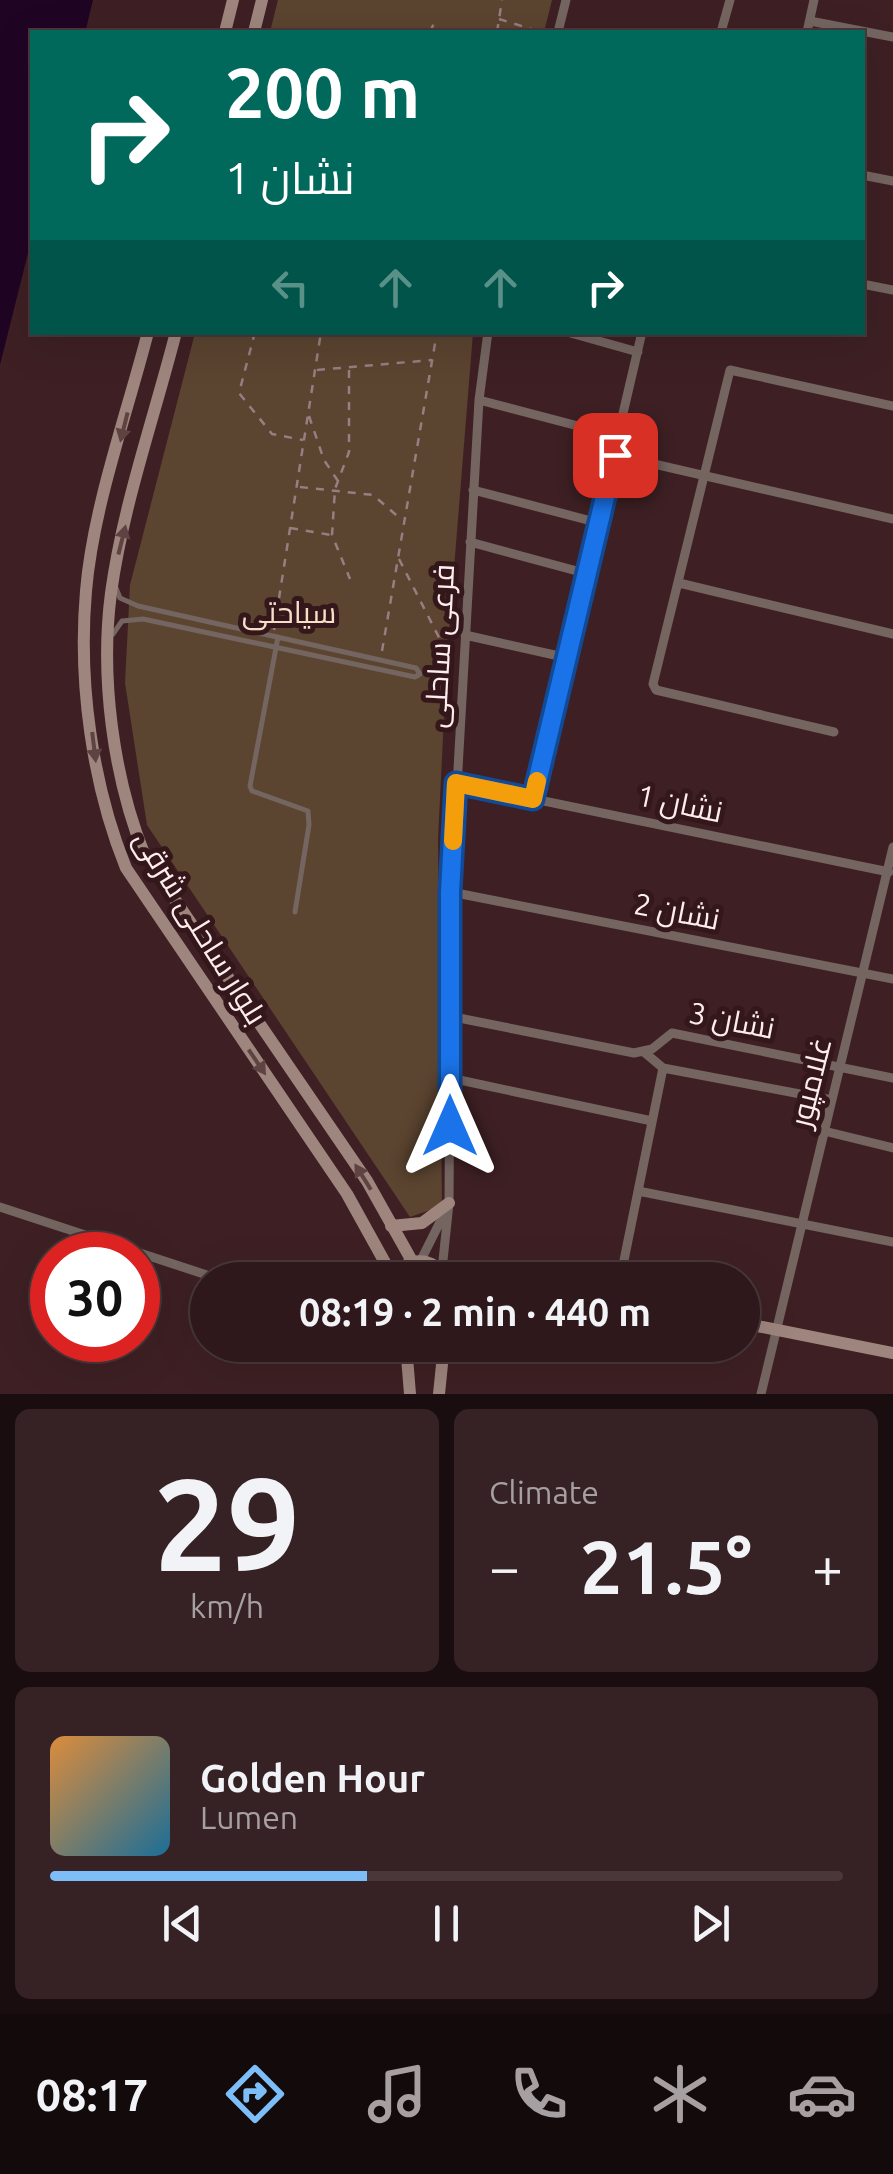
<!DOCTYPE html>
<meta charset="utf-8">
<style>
:root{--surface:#2e181b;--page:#362124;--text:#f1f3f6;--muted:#a7a0a3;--line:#49373a;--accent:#7dbef9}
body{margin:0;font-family:Ubuntu,Cairo,sans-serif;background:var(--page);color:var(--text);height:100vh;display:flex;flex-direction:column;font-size:38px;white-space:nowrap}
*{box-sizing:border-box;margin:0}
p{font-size:32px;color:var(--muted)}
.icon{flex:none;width:55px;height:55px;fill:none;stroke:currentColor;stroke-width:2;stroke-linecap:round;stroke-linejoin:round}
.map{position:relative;height:1394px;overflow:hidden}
.sheet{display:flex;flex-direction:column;gap:15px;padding:15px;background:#190d0f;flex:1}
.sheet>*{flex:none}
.top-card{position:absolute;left:30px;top:30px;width:835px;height:305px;border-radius:0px;box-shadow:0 10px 40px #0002,0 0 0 2px var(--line);background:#00695c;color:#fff;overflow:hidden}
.speed{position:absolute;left:30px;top:1232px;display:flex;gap:20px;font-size:50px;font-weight:700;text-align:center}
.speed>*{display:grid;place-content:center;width:130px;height:130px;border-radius:50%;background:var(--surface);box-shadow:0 10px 40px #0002,0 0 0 2px var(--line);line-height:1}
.speed .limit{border:15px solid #d22;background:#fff;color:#111}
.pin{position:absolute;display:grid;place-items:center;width:85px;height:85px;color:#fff;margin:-42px;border-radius:20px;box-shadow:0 5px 15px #0006}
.me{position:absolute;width:110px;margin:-55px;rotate:0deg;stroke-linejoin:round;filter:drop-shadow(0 0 8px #0008)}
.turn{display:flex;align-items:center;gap:35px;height:210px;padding:0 30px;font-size:45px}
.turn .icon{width:130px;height:130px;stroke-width:2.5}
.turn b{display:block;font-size:70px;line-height:85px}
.lanes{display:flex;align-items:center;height:95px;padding:0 30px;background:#0003;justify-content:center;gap:50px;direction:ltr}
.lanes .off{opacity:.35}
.big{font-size:75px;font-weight:600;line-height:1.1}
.sheet .tile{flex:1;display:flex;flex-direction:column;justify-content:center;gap:15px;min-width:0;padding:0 35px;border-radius:15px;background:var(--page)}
.sheet .dial{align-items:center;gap:0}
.dial b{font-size:130px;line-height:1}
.song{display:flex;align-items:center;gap:30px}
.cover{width:120px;height:120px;border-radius:15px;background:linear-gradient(135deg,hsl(30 70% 55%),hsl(200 70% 35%))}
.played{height:10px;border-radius:5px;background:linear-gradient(90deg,var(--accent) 40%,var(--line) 40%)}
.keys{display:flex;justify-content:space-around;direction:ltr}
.heat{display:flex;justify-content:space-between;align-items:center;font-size:55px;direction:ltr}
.sheet .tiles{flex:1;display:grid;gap:15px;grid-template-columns:1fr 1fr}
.tile:last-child{grid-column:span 2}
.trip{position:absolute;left:190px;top:1262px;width:570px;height:100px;border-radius:50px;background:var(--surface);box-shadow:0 10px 40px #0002,0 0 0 2px var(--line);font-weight:600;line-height:100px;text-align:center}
.dock{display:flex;height:160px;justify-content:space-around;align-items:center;background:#120a0b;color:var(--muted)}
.dock .icon{width:70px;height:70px}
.dock .active{color:var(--accent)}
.dock b{font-size:45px;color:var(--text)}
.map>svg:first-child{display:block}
.green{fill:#5b4430}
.water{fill:#200424}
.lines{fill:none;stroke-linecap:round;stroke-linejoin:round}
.path{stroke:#967e81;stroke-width:2.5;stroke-dasharray:8 8;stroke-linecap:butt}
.lane{stroke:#746560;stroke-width:5}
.street{stroke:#746560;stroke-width:9}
.secondary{stroke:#9e867e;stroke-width:12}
.oneway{fill:#5e4342}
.route-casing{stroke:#114b97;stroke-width:25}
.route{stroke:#1a73e8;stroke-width:18}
.slow{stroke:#f59e0b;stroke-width:18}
.labels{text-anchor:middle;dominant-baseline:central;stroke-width:10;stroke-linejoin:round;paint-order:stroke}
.park-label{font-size:30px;fill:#f8dec8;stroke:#34171a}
.street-label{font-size:30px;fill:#feedee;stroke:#34171a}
</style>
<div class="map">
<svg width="893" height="1394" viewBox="0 0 893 1394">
<rect width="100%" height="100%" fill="#3e2024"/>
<path class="green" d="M278,0h274l-8,32h-274z
M195,333h278l-26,322 -9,184 4,367 -32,11 -263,-392 -22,-142 5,-98z"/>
<path class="water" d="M0,0h93l-7,29 3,3h-57v205l-32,128z"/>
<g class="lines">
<path class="path" d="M499,19l42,13
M376,30l9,2
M430,32l4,-9
M497,32l5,-32
M255,332l-16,61 33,41 31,6
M317,370l115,-10
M349,370v82l-14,37 -3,46 18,44
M309,416l15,44 14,21
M300,487l73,8 29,25
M290,528l41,7
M399,559l53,104
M274,630l47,-298
M382,651l55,-319"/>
<path class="lane" d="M113,634l9,-13 21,-2 272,58 5,-3 -4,-6 -278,-62 -18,-8 -4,-10
M278,637l-28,149 2,5 56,20 1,14 -14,87"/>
<path class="street" d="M810,21l83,16
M558,32l8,-32
M721,32l9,-32
M807,32l7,-32
M862,175l31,6
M862,284l31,6
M567,332l71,20
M479,400l141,37
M615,455l278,64
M473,490l126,33
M470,542l118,32
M679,583l214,51
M465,635l103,23
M834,732l-178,-42 -3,-6 77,-314 163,36
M456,783l433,89
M533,799l109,-467
M451,892l442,87
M449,1016l185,37 18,-4 20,-16 221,45
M644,1052l19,16 169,32
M450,1078l202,43
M824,1131l69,17
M638,1191l255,51
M0,1207l222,73
M421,1260l27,-54
M442,1270l7,-67 2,-311 28,-492 9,-68
M620,1280l43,-212
M761,1394l132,-547"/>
<path class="secondary" d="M225,32l8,-32
M254,32l8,-32
M148,332c-21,82 -55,175 -62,259 -8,91 6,193 40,277l221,326 46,83
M176,332c-22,86 -53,173 -65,261 -11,84 2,184 34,263l222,325 45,80
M391,1226l31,-3 27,-20
M443,1271l79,9
M392,1280c13,-25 42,-25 56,0
M742,1323l151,30
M406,1345l4,49
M439,1394l5,-49"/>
</g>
<defs><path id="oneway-solid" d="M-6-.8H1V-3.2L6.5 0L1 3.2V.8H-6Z" transform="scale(2.5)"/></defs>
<g class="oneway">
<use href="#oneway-solid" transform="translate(124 427) rotate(104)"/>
<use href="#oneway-solid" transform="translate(122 540) rotate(-76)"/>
<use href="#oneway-solid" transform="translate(94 747) rotate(83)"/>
<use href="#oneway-solid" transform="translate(257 1062) rotate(56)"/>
<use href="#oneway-solid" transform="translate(363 1177) rotate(-122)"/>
</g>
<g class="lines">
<defs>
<path id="route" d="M450,1126v-234l6,-109 77,16 82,-344"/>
</defs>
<use href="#route" class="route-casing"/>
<use href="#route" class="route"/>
<path class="slow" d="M453,841l3,-58 77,16 4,-18"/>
</g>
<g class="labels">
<g class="park-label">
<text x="289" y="612">سیاحتی</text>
</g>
<g class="street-label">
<text transform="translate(439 646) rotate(-87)">فرعی ساحلی</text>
<text transform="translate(680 803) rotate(12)">نشان 1</text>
<text transform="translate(677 911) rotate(11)">نشان 2</text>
<text transform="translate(201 927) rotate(58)">بلوار ساحلی شرقی</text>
<text transform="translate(732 1020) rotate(11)">نشان 3</text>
<text transform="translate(810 1082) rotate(-76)">غلامپور</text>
</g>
</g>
</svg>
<div class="speed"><div class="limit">30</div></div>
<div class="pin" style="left:615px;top:455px;background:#d93025"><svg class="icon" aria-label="arrive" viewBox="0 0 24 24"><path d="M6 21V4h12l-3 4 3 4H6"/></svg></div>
<svg class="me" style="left:450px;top:1126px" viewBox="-20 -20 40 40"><path d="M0-17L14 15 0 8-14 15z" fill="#1a73e8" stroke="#fff" stroke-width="4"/></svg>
<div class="trip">08:19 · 2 min · 440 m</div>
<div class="top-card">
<div class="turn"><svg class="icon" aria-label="right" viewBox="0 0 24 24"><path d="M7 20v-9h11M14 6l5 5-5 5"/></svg><div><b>200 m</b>نشان 1</div></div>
<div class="lanes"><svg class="icon off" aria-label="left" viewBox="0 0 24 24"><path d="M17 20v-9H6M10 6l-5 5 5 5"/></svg><svg class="icon off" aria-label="ahead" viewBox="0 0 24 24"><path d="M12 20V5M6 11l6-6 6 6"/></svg><svg class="icon off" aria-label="ahead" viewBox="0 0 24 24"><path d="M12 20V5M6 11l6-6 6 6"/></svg><svg class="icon" aria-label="right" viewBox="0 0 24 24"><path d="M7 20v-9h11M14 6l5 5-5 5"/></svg></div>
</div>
</div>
<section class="sheet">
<div class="tiles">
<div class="tile dial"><b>29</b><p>km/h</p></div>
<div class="tile"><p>Climate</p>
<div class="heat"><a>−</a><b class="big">21.5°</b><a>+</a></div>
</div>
<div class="tile">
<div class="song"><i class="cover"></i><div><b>Golden Hour</b><p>Lumen</p></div></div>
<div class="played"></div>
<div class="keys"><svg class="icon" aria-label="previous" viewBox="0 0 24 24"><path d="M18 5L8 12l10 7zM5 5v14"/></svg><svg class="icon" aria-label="pause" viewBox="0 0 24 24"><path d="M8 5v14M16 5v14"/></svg><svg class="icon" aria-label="next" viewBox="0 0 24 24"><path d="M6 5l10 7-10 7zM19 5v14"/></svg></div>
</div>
</div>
</section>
<nav class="dock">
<b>08:17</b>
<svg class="icon active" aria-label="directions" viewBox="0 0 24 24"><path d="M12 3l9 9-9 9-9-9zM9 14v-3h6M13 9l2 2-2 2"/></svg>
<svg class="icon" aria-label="music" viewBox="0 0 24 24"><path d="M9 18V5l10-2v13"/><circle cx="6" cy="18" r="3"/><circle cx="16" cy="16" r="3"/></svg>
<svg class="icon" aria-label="phone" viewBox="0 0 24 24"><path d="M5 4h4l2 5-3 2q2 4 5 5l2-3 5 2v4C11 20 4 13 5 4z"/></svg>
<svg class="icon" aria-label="climate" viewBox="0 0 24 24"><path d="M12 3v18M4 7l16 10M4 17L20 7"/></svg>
<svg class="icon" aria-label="car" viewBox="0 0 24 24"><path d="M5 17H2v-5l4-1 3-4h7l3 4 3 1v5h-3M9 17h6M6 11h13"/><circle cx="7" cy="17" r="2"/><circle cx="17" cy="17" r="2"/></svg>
</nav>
